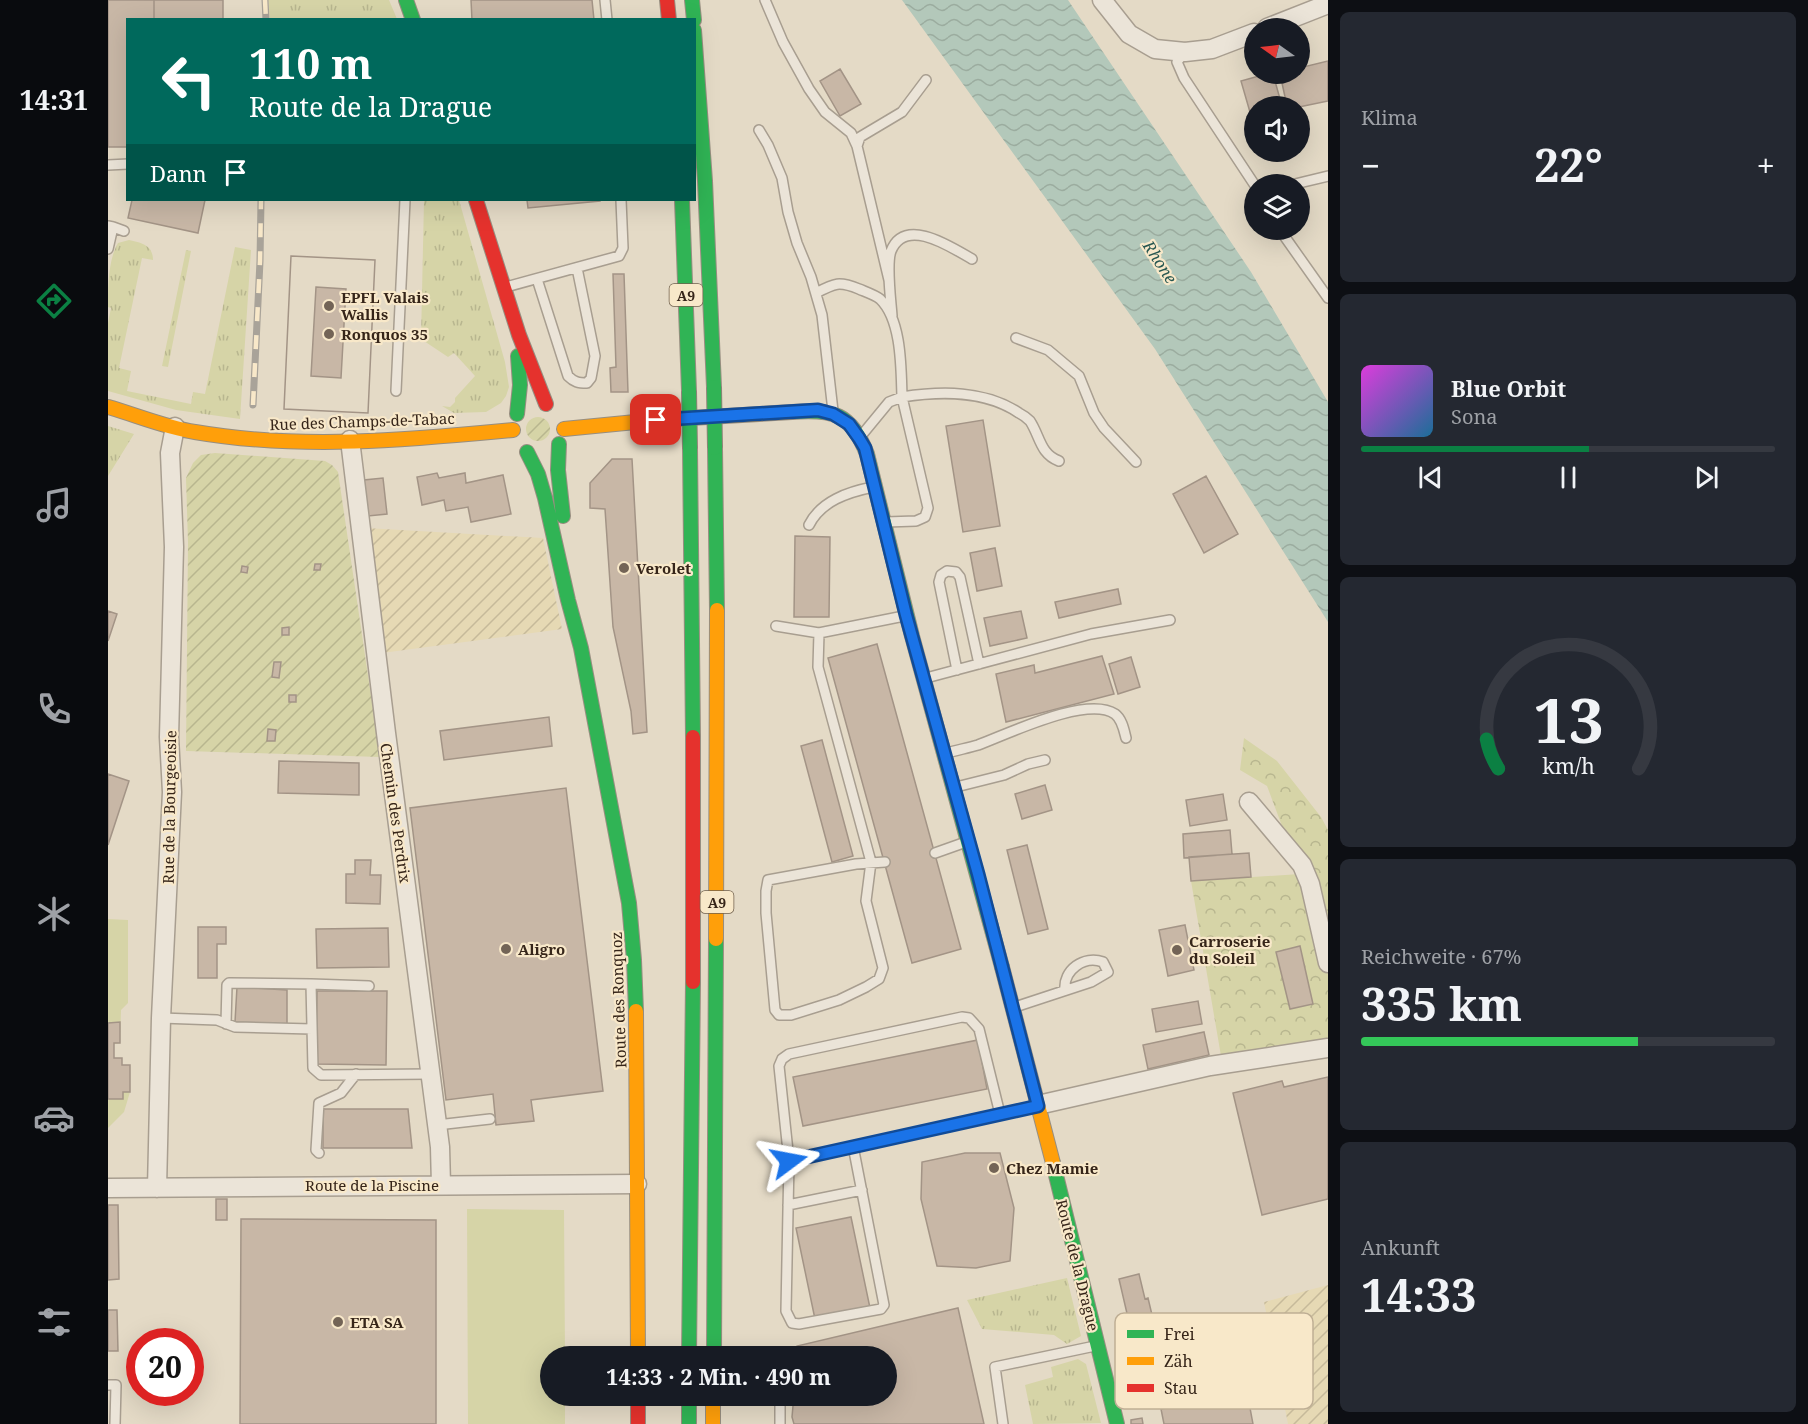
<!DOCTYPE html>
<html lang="de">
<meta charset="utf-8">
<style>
:root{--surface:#171b24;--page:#242831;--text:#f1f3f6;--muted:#9ea1a6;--line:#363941;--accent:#0b8043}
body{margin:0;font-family:"Noto Serif",serif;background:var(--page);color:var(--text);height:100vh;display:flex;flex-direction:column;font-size:22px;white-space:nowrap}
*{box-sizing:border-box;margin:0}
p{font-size:20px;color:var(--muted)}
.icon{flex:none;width:33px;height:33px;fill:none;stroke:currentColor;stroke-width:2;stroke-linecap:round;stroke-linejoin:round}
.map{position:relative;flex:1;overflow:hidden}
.details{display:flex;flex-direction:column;gap:12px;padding:12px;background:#0d0f14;width:480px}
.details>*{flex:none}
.top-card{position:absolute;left:18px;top:18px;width:570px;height:183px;border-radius:0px;box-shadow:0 6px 24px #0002;background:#00695c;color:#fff;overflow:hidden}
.needle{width:39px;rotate:284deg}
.fabs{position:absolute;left:1136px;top:18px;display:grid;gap:12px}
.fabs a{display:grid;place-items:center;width:66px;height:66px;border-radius:50%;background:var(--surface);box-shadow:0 6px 24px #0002;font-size:30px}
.speed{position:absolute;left:18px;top:1328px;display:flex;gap:12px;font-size:30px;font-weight:700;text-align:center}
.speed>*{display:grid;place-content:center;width:78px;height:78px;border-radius:50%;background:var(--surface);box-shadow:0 6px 24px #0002;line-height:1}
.speed .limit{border:9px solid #d22;background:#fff;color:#111}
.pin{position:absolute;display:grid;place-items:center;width:51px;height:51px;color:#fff;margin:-26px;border-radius:12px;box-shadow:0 3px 9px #0006}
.me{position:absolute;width:66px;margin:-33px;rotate:77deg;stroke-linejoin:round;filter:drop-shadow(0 0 4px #0008)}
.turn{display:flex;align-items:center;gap:21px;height:126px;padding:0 24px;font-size:27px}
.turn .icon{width:78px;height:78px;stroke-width:2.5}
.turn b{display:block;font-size:42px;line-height:51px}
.then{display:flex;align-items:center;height:57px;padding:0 24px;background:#0003;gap:12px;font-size:22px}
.big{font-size:45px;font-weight:700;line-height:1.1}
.details .card{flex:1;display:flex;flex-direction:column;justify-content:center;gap:9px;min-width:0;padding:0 21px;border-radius:9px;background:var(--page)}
.details .dial{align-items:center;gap:0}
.dial svg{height:156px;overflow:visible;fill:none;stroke:var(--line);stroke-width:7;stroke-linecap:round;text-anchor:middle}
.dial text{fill:var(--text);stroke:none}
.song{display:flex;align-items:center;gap:18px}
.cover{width:72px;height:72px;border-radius:9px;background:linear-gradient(135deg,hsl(300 70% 55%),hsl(200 70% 35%))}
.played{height:6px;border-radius:3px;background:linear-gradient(90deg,var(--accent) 55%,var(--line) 55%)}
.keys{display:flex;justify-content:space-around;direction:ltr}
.heat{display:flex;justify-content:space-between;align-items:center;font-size:33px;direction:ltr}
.charge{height:9px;border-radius:4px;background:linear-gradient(90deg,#34c759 67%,var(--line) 0)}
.trip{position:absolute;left:432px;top:1346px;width:357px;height:60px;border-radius:30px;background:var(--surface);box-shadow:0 6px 24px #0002;font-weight:700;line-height:60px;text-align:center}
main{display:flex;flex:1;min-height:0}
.menu{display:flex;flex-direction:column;width:108px;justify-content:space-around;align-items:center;background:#090b0e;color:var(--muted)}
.menu .icon{width:42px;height:42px}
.menu .on{color:var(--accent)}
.menu b{font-size:27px;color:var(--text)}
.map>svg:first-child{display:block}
.farmland{fill:url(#farmland-furrows)}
.grass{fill:url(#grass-tufts)}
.forest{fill:url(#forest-crowns)}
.garden{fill:url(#garden-furrows)}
.pitch{fill:#d6d4a7}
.water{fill:url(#water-waves)}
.building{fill:#c8b7a6;stroke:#a39486;stroke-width:1.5;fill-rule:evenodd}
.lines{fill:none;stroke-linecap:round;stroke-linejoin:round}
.lane-casing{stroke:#a89e90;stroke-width:12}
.street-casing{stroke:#a89e90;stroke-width:21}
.fast-casing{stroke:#978e80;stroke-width:16}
.slow-casing{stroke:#978e80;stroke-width:16}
.jam-casing{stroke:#978e80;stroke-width:16}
.lane{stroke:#ebe4d8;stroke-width:9}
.street{stroke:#ebe4d8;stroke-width:18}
.fast{stroke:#30b455;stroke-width:14}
.slow{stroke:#ff9f0a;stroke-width:14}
.jam{stroke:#e5322d;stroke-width:14}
.rail-casing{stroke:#a9a399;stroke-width:7}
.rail{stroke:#f8e8c9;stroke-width:4.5;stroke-dasharray:14;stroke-linecap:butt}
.fast-bridge-casing{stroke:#8d8477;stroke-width:16;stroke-linecap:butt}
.fast-bridge{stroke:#30b455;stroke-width:14}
.route-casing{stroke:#114b97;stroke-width:15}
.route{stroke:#1a73e8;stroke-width:10}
.poi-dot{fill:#736456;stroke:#f8e8c9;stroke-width:2}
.labels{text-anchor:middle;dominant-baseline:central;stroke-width:4.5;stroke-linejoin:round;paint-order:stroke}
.shield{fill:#f8e8c9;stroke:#70604e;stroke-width:1.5}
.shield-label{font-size:14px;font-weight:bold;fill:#362519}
.poi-label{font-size:15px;font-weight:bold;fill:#362519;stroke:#f8e8c9;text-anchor:start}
.street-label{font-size:15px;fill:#362519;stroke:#f8e8c9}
.water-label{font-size:16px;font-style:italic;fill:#275751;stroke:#f8e8c9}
.key{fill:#f8e8c9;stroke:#beae94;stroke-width:1.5}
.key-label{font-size:16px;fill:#362519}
</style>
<main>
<nav class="menu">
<b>14:31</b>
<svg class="icon on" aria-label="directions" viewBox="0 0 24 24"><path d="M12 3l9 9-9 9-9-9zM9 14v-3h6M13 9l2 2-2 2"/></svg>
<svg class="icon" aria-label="music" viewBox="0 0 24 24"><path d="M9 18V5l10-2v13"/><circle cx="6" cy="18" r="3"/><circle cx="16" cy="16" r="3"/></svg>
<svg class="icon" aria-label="phone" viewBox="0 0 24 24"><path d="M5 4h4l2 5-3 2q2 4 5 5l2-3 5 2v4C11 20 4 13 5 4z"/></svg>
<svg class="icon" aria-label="climate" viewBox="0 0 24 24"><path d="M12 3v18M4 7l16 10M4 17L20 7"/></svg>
<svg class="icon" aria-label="car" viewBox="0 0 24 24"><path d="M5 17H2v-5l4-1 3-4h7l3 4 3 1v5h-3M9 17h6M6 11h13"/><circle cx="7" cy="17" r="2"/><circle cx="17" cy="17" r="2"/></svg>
<svg class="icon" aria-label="filters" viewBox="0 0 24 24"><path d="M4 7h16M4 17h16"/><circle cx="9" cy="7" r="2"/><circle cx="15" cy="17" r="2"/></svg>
</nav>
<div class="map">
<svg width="1220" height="1424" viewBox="0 0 1220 1424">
<defs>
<pattern id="farmland-furrows" width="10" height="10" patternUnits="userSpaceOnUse" patternTransform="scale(1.5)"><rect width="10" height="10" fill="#e6d9b4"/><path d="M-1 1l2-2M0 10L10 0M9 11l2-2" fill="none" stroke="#c6ba9a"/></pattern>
<pattern id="grass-tufts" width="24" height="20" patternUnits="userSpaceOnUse" patternTransform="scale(1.5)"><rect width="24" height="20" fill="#d6d4a7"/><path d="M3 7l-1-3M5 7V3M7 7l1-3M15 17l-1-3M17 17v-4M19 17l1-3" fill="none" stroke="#b8b68f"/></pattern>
<pattern id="forest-crowns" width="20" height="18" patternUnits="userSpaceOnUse" patternTransform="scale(1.5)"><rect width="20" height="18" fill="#d6d4a7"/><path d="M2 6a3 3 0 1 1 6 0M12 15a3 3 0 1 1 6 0" fill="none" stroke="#b8b68f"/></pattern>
<pattern id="garden-furrows" width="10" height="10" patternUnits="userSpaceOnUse" patternTransform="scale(1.5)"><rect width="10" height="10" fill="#d6d4a7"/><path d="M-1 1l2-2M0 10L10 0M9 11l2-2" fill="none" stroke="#b8b68f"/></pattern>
<pattern id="water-waves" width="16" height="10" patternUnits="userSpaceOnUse" patternTransform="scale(1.5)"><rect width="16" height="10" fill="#b3c8ba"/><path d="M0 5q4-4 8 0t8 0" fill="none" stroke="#9bac9f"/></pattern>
</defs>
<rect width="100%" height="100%" fill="#e4dac6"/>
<path class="farmland" d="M258,528l177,10 19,91 -180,24z
M1220,1285v139h-40l-24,-122z"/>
<path class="grass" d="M160,0h121l8,19h-127z
M316,200h35l46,162 4,25 -3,9 -5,7 -15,9 -32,1 -12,-7 8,1 5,-5v-4l20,-22 -21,-23 -6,4 -27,-18z
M21,240c13,3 24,5 24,20l-11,-2 -23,110 12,3 -4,20 64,13 2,-12 12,2 30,-147 16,3 -11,169 -64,-9 -68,-19v-68l3,-15 -3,-1c0,-20 0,-47 10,-64z
M78,250l5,1 -23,116 -6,-1z
M0,426l26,8 -26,42z
M959,1278l14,58 -14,8 -13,-9 -72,-6 -15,-29z
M970,1359l8,5 15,59 -68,1 -8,-39 28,-8 -2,-10z"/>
<path class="forest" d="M1136,738l33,23 44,56 7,13v211l-107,15 -30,-175 109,-7 -33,-88 -27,-16z"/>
<path class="garden" d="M418 429a12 12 0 1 1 24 0a12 12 0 1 1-24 0Z
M107,453l110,8 7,4 6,7 42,285 -194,-6 2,-208 -2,-65 7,-15 8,-8z"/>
<path class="pitch" d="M0,919l20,1v83l-7,7 -1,33 -6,1v14h8v7h8v27l-6,20 -16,16z
M359,1209l97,1 1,146h-15v39h15v29h-97z"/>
<path class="water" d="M794,0h166l183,272 77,130v220l-173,-273z"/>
<path class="building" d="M0,0h46v20h-26v127h-20z
M46,0h69v20h-69z
M363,0h121l2,20h-122z
M1220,61v40l-29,6 -12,-1 -7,-32h19v-6z
M732,69l21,35 -21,12 -20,-35z
M1158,74h7l9,32h-28v20l-13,-45z
M24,200h73l-7,33 -70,-15z
M419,200h73v1l-72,7z
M183,256l84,4 -7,153 -84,-4zM208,287l30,2 -5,89 -30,-2z
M183,256l84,4 -7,153 -84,-4z
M505,274h11l4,118h-17l-1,-24 6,-1z
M875,420l17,106 -37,6 -17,-106z
M504,459h20l15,273 -14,2 -2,-23 -18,-84 -8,-118 -15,-1v-25z
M329,473l2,5 26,-5 1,10 37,-8 8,39 -40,8 -3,-15 -22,4 -2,-11 -22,5 -5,-28z
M1098,476l32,58 -34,19 -31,-59z
M275,478l4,36 -19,2 -4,-36z
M687,536l35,1 -1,80h-35z
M887,548l7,38 -25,5 -7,-38z
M207,564h6l-1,6h-6z
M134,566l6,1 -1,6 -6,-1z
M1010,589l3,15 -62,14 -4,-16z
M0,611l9,3 -9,27z
M913,611l6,27 -37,8 -6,-28z
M181,627v8h-7v-7z
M769,644l84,305 -49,14 -84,-305z
M994,656l12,38 -108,28 -10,-48 38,-9 1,8z
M1023,657l9,30 -22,7 -9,-30z
M166,662h7l-2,16 -7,-1z
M181,695h7v7h-7z
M441,717l3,29 -108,14 -4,-29z
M160,729l8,1 -1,11h-8z
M714,740l31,116 -21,6 -31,-116z
M171,761l80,2v32l-81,-2z
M0,774l21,7 -21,64z
M937,785l7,25 -30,9 -7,-25z
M458,788l37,303 -72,9 3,21 -38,4 -3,-31 -47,6 -36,-292z
M1115,794l4,26 -37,6 -4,-26z
M1122,830l2,24 -48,4 -1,-24z
M919,845l21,84 -20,5 -21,-84z
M1141,853l2,24 -60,4 -2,-24z
M247,860h16l-1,15h11l-1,29 -34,-1v-29h9z
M1077,925l9,45 -26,6 -9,-46z
M90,927h28v17h-9v34h-19z
M280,928l1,39 -72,1 -1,-39z
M1192,946l13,58 -23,5 -14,-57z
M129,987l50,3v34l-52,-2z
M209,991h70l-1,74 -70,-1z
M1090,1001l4,23 -46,8 -4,-23z
M12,1022v21h-6v15h8v7h8v27h-7v7h-15v-76z
M1096,1032l5,23 -61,14 -5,-24z
M870,1040l9,49 -184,37 -10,-49z
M1220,1077v122l-66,16 -29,-122 49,-12 2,6z
M215,1109h85l4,39h-89z
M857,1153h35l14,55 -4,53 -34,7 -39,-2 -16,-67 1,-37z
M108,1199h11v21h-11z
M0,1205h10l1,74 -11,1z
M743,1217l19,91 -55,11 -19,-91z
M133,1219l195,1v204h-196z
M1031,1274l6,25 3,-1 9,38 -3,2 1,5 -20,5 -16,-69z
M850,1308l26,116h-190l-2,-7 2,-22h92v-39h-90l1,-10z
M0,1310h9l1,41h-10z
M1139,1392l6,32h-89l-3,-15z
M1034,1418l1,6h-12v-4z"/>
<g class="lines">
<defs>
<path id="lane" d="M497,0l2,20
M657,0l18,42 26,47 16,23 26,21 6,13 32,134
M1077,52l-8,10 7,16 70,106
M651,130l9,15 14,33 6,34 9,31 14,34 11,38 11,96
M749,146l3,-9 42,-25 24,-32
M0,165l20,-1
M1187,184l33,-8
M0,226l5,1 -5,22
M5,227l11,4
M1172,230l48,68
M429,279l31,97c6,6 10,7 19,7l4,-5 4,-22 -18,-88
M398,287l113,-31 4,-8 -2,-48
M708,293c19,-10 23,-12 43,-4 7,3 16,6 21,10 22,21 21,70 22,98 39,-6 83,-7 117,16 4,2 8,5 11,8 10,15 10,33 29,40
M784,316c-1,-15 -6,-52 -1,-65 14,-35 60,-4 81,8
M908,338l32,12 31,26 15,37 10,15 32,34
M288,391l9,-191
M753,436l28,-34 13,-5 26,111 -3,9 -9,4 -30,1
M701,525c12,-24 39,-33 64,-38
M668,626l43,7
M849,670l-18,-88 2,-7 6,-4 9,1 4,5 19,87
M818,678l165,-44 79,-14
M839,753c10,-3 21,-5 31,-8 30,-11 109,-50 137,-31 7,5 9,16 11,24
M848,787l48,-12 24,-11 17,-4
M827,853l31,-11
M777,862l-29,2 -88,16 -2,11v22l9,97 4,5h12l48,-15 27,-13 13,-8 4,-11 -17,-67 5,-39 -53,-195 1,-34 85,-17
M261,986l-58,-2 2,84 8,7 110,-1
M907,1007l76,-25 17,-10 -5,-10c-19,-7 -40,8 -38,28
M53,1018l56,2 18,7 77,2
M118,1024l1,-39 2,-2 82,1
M329,1125l53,-6
M745,1146l-64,15 -3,150 6,12 7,1 82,-15 3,-4 -31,-159 183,-40
M211,1153l-3,-3 3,-47 22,-10 15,-19
M681,1161l-10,-95 3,-7 7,-5 173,-37 7,1 10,11 21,85
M680,1205l74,-15
M671,1353v3
M0,1385h8l-1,39
M672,1395v29
M895,1424l-8,-57 100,-21"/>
<path id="street" d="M994,0l27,34 26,15 30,3 27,-3 42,-16
M1159,28l61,-24
M242,440l36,293 54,414 1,38
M1141,802l53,63 8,19 18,79
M930,1105l172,-39 118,-18
M0,1188l529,-4
M49,1188l4,-170 11,-226 -3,-55 5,-190 -4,-94 5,-26"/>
<path id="fast" d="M298,0l7,20
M584,0l2,20
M586,30l11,151 9,206
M574,200l7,191
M684,412c41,-3 59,1 75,42l45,182 90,331
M409,414l3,-29 -2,-29
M451,444l-1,26 5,46
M607,448l2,162
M582,449l3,288
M419,452l11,22 7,24 23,102 13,48 48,255 5,57 2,51
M945,1163l64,261
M581,1356l4,-374
M606,1356l2,-417
M581,1395v29"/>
<path id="slow" d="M0,407c28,8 59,21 87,25 105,18 213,8 318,-2
M456,429l92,-9 136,-8
M608,939l1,-329
M894,967l51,196
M528,1011l2,345
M605,1395v29"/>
<path id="jam" d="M559,0l2,20
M368,200l43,135 27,69
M585,982v-245
M530,1395v29"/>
</defs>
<use href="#lane" class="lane-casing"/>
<use href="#street" class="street-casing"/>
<use href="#fast" class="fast-casing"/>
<use href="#slow" class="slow-casing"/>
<use href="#jam" class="jam-casing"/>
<use href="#lane" class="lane"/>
<use href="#street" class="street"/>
<use href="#fast" class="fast"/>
<use href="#slow" class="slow"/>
<use href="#jam" class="jam"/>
<defs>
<path id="rail" d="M157,0l1,20
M145,405l7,-144 1,-61"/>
</defs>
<use href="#rail" class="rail-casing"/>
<use href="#rail" class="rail"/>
<defs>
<path id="fast-bridge" d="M606,387l1,61
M581,391l1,58"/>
</defs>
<use href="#fast-bridge" class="fast-bridge-casing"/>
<use href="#fast-bridge" class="fast-bridge"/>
</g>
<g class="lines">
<defs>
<path id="route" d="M548,420l162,-10 15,4 16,10 10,14 6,10 41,167 72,259 60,232 -249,55"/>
</defs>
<use href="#route" class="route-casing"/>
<use href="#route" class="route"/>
</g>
<g class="poi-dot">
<circle cx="221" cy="306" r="6"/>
<circle cx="221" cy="334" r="6"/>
<circle cx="516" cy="568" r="6"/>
<circle cx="398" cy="949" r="6"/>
<circle cx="1069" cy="950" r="6"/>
<circle cx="886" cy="1168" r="6"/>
<circle cx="230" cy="1322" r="6"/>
</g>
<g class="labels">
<g class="shield">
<rect x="561.5" y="284" width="33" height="22" rx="4.5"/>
<rect x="592.5" y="891" width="33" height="22" rx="4.5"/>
</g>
<g class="shield-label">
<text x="578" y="295">A9</text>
<text x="609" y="902">A9</text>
</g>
<g class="poi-label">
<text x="233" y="297">EPFL Valais<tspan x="233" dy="17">Wallis</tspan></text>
<text x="233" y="334">Ronquos 35</text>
<text x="528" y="568">Verolet</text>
<text x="1081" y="941">Carroserie<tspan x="1081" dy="17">du Soleil</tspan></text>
<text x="410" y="949">Aligro</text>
<text x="898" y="1168">Chez Mamie</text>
<text x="242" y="1322">ETA SA</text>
</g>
<g class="street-label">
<text transform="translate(254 421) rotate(-2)">Rue des Champs-de-Tabac</text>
<text transform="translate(61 807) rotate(-89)">Rue de la Bourgeoisie</text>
<text transform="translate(288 813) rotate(82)">Chemin des Perdrix</text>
<text transform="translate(510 1000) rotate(-92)">Route des Ronquoz</text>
<text x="264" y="1185">Route de la Piscine</text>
<text transform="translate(970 1265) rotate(76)">Route de la Drague</text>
</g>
<g class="water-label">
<text transform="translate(1052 262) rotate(57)">Rhone</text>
</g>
</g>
<rect x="1007" y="1313" width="198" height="96" rx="9" class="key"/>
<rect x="1019" y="1330" width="27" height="8" fill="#30b455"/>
<rect x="1019" y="1357" width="27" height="8" fill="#ff9f0a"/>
<rect x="1019" y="1384" width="27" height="8" fill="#e5322d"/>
<g class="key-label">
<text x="1056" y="1340">Frei</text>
<text x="1056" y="1367">Zäh</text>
<text x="1056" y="1394">Stau</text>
</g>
</svg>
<div class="fabs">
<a><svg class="needle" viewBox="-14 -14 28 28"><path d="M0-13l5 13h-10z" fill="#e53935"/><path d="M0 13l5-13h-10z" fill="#9ea1a6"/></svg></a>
<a><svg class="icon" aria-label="sound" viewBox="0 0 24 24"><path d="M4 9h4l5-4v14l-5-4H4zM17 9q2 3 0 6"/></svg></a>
<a><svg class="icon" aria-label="layers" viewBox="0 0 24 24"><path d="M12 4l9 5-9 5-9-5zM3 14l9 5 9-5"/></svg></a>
</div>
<div class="speed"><div class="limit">20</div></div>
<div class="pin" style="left:548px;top:420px;background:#d93025"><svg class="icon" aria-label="arrive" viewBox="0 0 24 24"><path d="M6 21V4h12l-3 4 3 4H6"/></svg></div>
<svg class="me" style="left:681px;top:1161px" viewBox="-20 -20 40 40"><path d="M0-17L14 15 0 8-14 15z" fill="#1a73e8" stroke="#fff" stroke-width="4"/></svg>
<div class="trip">14:33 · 2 Min. · 490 m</div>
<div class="top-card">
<div class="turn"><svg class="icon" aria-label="left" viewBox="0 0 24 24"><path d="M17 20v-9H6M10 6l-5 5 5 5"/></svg><div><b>110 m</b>Route de la Drague</div></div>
<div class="then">Dann<svg class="icon" aria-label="arrive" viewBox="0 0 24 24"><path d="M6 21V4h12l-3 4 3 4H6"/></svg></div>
</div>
</div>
<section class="details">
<div class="card"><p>Klima</p>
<div class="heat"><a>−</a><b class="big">22°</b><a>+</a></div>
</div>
<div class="card">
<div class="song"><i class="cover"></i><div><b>Blue Orbit</b><p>Sona</p></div></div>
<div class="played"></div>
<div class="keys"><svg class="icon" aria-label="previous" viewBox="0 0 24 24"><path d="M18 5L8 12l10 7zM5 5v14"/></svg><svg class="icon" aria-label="pause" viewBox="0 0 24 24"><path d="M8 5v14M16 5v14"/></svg><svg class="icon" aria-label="next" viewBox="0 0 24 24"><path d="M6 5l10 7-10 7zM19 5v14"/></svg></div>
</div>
<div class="card dial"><svg viewBox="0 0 100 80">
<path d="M14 69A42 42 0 1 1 86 69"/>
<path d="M14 69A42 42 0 0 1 8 54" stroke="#0b8043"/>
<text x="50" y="56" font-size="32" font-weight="700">13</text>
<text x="50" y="72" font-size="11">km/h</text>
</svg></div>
<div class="card"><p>Reichweite · 67%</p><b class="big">335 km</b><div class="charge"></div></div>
<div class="card"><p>Ankunft</p><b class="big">14:33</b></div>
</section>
</main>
